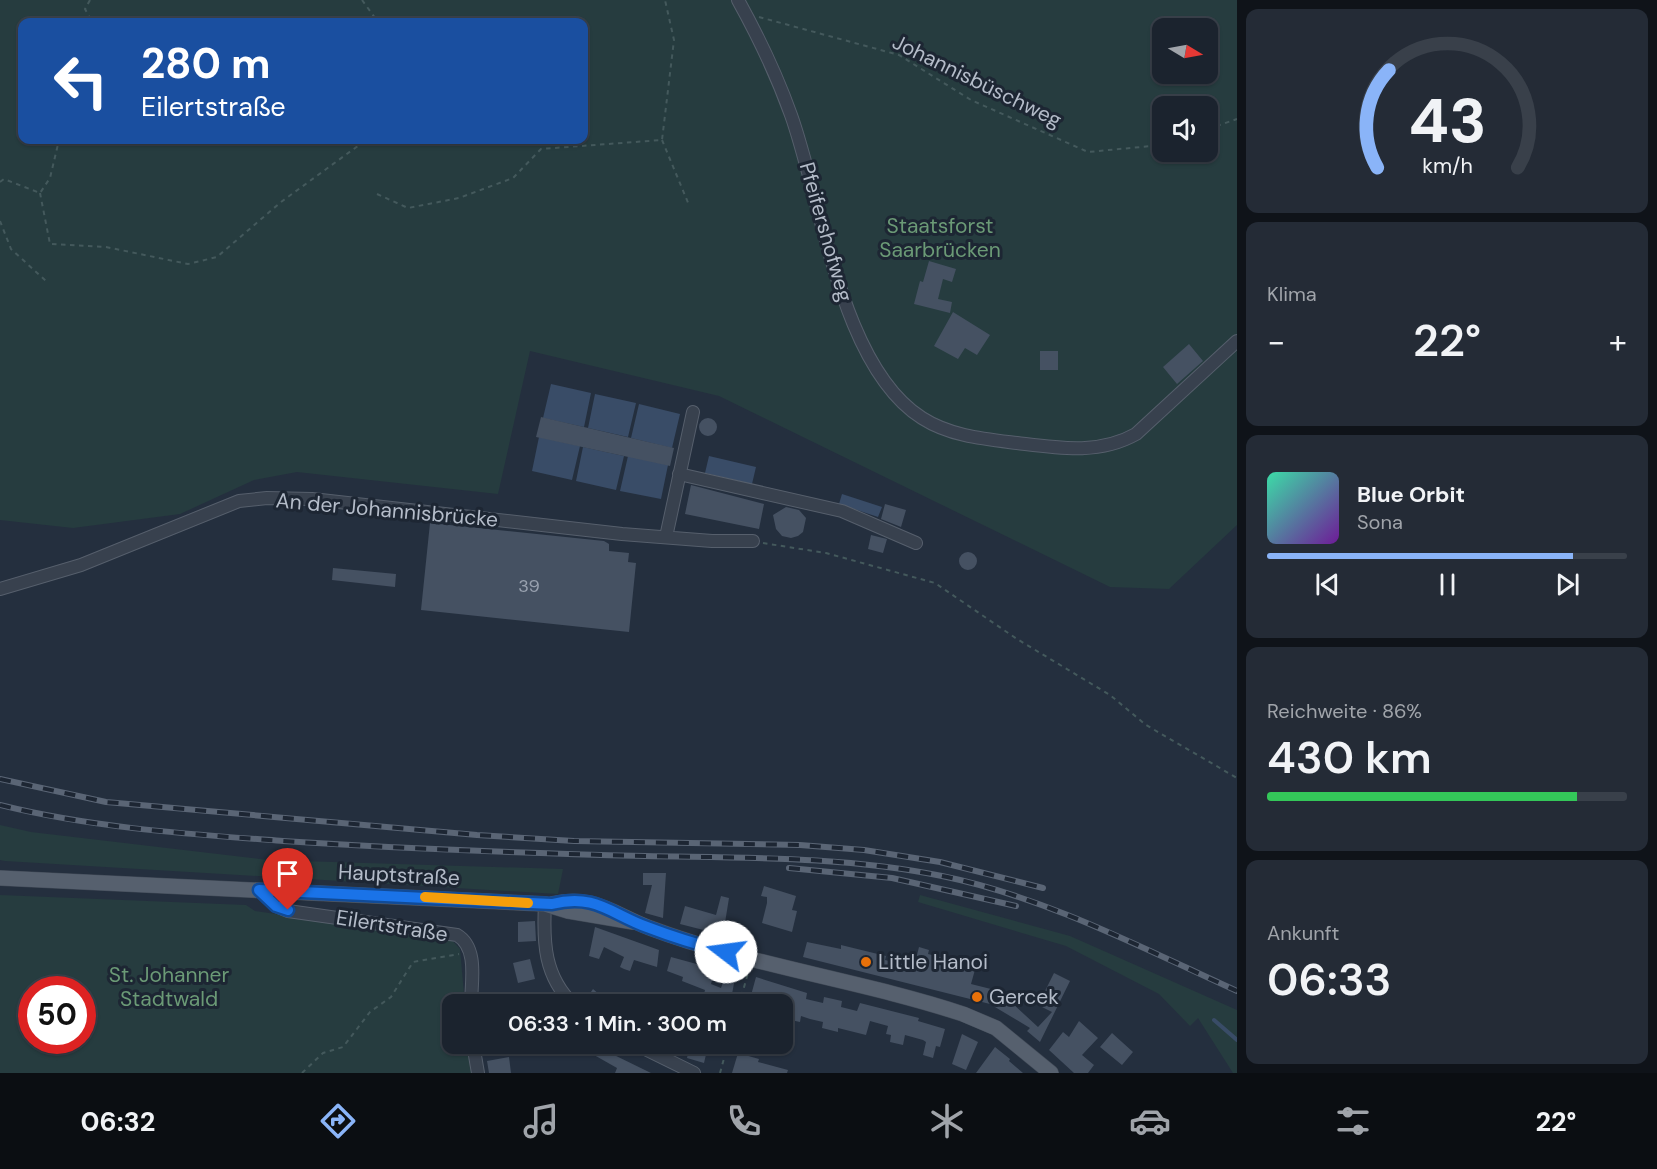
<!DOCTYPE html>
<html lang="de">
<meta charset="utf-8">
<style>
:root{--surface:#1b232e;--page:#242b36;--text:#f1f3f6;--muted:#a0a4aa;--line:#39404a;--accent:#8ab4f8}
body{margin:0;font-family:"DM Sans",sans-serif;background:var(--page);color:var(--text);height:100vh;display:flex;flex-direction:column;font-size:22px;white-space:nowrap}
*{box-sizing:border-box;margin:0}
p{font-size:20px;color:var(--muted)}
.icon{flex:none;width:33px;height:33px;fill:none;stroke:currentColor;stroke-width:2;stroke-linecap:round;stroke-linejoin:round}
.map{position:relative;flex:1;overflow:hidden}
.drawer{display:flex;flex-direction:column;gap:9px;padding:9px;background:#0f1319;width:420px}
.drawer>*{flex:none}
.hud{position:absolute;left:18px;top:18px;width:570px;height:126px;border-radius:12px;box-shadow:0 2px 4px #0004,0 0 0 2px var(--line);background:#1a4fa0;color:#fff;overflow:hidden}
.needle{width:39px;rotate:100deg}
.controls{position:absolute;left:1152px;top:18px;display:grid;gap:12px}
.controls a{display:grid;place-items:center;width:66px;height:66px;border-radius:12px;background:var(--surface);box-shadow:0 2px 4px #0004,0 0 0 2px var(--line);font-size:30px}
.speed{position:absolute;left:18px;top:976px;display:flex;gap:12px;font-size:30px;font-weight:700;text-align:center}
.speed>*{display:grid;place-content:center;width:78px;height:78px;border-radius:50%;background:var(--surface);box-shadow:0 2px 4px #0004,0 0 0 2px var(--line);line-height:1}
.speed .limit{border:9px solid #d22;background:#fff;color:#111}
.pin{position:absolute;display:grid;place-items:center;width:51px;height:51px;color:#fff;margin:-62px -26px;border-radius:50% 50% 50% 0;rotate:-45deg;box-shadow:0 0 6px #0007}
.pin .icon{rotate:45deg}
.me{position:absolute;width:66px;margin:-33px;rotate:285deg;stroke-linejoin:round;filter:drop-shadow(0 0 4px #0008)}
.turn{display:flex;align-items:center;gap:21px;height:126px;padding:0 24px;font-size:27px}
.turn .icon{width:78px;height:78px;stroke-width:2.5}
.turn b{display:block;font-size:42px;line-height:51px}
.big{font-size:45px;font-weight:600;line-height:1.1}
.drawer .widget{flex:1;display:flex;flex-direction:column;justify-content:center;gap:9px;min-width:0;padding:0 21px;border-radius:12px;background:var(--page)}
.drawer .dial{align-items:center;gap:0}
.dial svg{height:156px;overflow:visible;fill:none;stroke:var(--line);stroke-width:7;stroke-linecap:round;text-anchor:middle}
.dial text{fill:var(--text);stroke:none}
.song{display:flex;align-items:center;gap:18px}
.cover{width:72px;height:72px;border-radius:9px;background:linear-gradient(135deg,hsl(160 70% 55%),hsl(280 70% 35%))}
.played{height:6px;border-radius:3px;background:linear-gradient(90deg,var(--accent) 85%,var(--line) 85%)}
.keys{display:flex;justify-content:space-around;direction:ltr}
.heat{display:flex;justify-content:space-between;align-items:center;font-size:33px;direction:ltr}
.charge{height:9px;border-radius:4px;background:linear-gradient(90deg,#34c759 86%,var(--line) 0)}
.trip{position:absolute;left:442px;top:994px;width:351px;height:60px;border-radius:12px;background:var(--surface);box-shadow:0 2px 4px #0004,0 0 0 2px var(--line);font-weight:600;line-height:60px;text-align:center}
.dock{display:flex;height:96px;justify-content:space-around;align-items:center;background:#0b0e12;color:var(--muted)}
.dock .icon{width:42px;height:42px}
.dock .on{color:var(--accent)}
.dock b{font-size:27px;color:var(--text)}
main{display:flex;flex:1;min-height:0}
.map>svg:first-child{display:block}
.green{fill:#263c3f;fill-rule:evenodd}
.water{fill:#394c67}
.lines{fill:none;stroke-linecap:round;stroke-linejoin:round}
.stream{stroke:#394c67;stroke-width:4}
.building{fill:#455162}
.minor-casing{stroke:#565f6c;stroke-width:14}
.major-casing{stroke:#414a57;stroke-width:16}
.path{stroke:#44595c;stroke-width:2;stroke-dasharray:4.5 4.5;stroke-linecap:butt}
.minor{stroke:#38414e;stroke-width:12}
.major{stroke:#56606e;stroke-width:15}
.rail-casing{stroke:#5a6575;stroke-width:6}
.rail{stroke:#1d2633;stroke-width:4;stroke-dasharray:11;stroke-linecap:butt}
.route-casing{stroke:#114b97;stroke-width:15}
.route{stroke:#1a73e8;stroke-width:10}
.slow{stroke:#f59e0b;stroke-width:10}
.food-dot{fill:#e8710a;stroke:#1d2633;stroke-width:2}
.labels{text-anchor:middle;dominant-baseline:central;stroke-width:6;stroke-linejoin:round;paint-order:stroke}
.number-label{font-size:18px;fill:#98a1af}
.street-label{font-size:21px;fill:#b4bcc9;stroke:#1d2633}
.park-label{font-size:21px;fill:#6b9a76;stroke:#1d2633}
.poi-label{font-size:21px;fill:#b4bcc9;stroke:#1d2633;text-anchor:start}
</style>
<main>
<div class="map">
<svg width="1237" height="1073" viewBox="0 0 1237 1073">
<rect width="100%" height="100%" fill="#242f3e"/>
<path class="green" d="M0,0h1237v525l-68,64 -59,-2 -391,-191 -189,-45 -32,143 -201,-22 -43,8 -74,34 -107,14 -73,-8zM22,22h562v118h-562zM1162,28h46v46h-46zM1162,106h46v46h-46z
M0,825l31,7 238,28 294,9 -5,25 -553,-33 -5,-1z
M0,895l246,10 9,6 196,28 9,10 5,56h-12v39h15l4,29h-472zM32,990h50v51h-50z
M920,895l150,41 167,74v63h-4l-35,-55 -8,8 -31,-32 -93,-48 -148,-44z"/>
<path class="water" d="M551,384l40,9 -7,34 -41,-9z
M595,394l41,9 -8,34 -40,-9z
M639,404l41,10 -8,34 -41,-10z
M539,437l41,9 -8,34 -40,-9z
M583,447l41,9 -8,34 -40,-9z
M628,456l40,9 -7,34 -41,-8z
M709,456l47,11 -4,17 -47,-11z
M842,494l40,13 -4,10 -39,-13z"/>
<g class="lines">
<path class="stream" d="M1214,1020l23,20"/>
</g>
<path class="building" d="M929,261l27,8 -4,13 -9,-3 -5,20 14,3 -2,11 -36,-9 6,-23 3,1z
M953,312l37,23 -13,20 -12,-7 -7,11 -24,-13z
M1189,344l14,17 -26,23 -14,-17z
M1040,351h18v19h-18z
M541,417l133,31 -4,18 -134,-29z
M699 427a9 9 0 1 1 18 0a9 9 0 1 1-18 0Z
M691,485l73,19 -5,25 -74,-15z
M885,504l21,6 -5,17 -20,-8z
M786,507l13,3 7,8 -3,14 -5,4 -7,2 -9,-2 -6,-7 -3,-14z
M430,523l174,18 5,3v7l20,2 -1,9 8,1 -7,69 -208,-22z
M871,535l16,4 -4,14 -15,-4z
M959 561a9 9 0 1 1 18 0a9 9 0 1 1-18 0Z
M333,568l63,6 -1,13 -63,-7z
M643,873h23l-3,45 -18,-5 7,-28h-9z
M764,886l32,10 -4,14 5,1 -5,21 -30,-9 5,-20v-6l-6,-1z
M721,896l8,2 -6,37 -43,-11 5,-18 31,9z
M535,921l1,20 -18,1v-20z
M595,927l64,23 -2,17 -23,-7 -4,11 -6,-2 -4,-2 4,-10 -20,-10 -5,12 -10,-3z
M807,942l34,7v-4l45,11 -1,4 29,7 5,-20 10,3 -1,4 48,12 -5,18 28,7 39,36 14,-15 -14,-7 16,-32 16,8 -30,61 -13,-11 3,-3 -40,-24 -187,-47z
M671,957l44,12 -4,15 10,4 6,-17 9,2 -4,21 18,5 6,-22 51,16 -1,6 17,4 1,-6 18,4 -1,6 16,4 3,-8 59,15 -1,3 27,8 -5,18 -4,-1 -3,12 -10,-3 3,-13 -3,-2 -18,-5 -2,10 -13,-3 1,-7 -5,-1 2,-8 -18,-5 -4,14 -28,-7v4l-16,-4 1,-6 -13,-3 -9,-3 -1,6 -14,-3 4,-13 -25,-6 -1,5 -35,-1 3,-9 -3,7 -25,-8 1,-4 -23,-9 1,-4 -16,-6z
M530,959l5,20 -17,4 -5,-20z
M593,989l7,6 13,10h-31z
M536,995h6l7,10h-28z
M1079,1021l19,17 -16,17 12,10 -6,8h-14l-25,-23 14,-18 6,5z
M1112,1033l21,19 -11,13 -22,-18z
M962,1034l16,8 -12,28 -14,-6z
M592,1044h21l-5,8 43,21h-36l2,-5 -30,-17z
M690,1044l18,2 -4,17 -17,-5z
M995,1047l15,12 -1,2 14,12h-47z
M738,1053l21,6 -1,3 30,8 -1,3h-55z
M509,1057l2,16h-22l-2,-12z"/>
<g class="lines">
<defs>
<path id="minor" d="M738,0c20,36 39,76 53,115 31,86 49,251 131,303 28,18 62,21 95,25 41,5 82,12 119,-9l101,-93
M679,474l163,37 74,32
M666,537l27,-125
M0,589l81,-24 158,-64 28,-3 45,1 310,35 90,7h41
M259,890l17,16 12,5 169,24c22,13 14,48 14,70
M545,904c-2,38 -1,73 29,101
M473,1044l5,29
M635,1044l59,29"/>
<path id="major" d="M0,878l545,26 23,7 65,11
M552,904c41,-10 63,11 98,24 101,38 210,52 313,86l33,14 55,45"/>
</defs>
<use href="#minor" class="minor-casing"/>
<use href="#major" class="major-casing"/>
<path class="path" d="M90,0l-5,9 7,13
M362,0l16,22
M759,17l140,38 72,45 117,52 74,-7
M1208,129l29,-10
M662,140l27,65
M0,182l4,-3 36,14 10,-15 9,-38
M40,193l10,51 56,3 82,17 29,-7 64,-55 85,-62
M377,194l31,14 51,-10 54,-20 28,-29 121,-9 12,-100 -9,-40
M0,221l11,28 35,32
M763,543l63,10 109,30 82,56 93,56 36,30 91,53
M739,1005l9,-32
M302,1073l21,-20 20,-6 27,-35 21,-15 22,-35 46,-8
M720,1073l8,-29"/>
<use href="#minor" class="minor"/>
<use href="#major" class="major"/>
<defs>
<path id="rail" d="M0,779l106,23 371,33 97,6 226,4 64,5 76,12 103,26
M0,805c93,23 188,29 283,36 121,8 241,12 362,15 99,2 199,0 297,20 103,21 200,72 295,115
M789,868l103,10 124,28"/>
</defs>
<use href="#rail" class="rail-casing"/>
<use href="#rail" class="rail"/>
</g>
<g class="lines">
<defs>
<path id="route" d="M288,910l-12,-4 -17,-16 293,14c43,-11 59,10 95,23 26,10 52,18 79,25"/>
</defs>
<use href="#route" class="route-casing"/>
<use href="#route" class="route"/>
<path class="slow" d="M425,897l103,6"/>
</g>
<g class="food-dot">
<circle cx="866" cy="962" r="6"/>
<circle cx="977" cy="997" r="6"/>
</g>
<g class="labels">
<g class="number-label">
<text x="529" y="586">39</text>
</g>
<g class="street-label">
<text transform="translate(977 81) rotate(26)">Johannisbüschweg</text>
<text transform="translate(826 232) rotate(74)">Pfeifershofweg</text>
<text transform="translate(387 510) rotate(5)">An der Johannisbrücke</text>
<text transform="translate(399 875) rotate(3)">Hauptstraße</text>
<text transform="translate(392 926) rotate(9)">Eilertstraße</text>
</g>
<g class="park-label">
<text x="940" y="226">Staatsforst<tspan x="940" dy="24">Saarbrücken</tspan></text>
<text x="169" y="975">St. Johanner<tspan x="169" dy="24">Stadtwald</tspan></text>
</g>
<g class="poi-label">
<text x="878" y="962">Little Hanoi</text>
<text x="989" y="997">Gercek</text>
</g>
</g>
</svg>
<div class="controls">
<a><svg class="needle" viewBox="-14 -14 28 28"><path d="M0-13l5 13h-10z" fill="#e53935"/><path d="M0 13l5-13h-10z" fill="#a0a4aa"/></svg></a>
<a><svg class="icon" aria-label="sound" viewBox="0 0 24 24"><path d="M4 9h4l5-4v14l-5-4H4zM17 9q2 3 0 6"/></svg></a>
</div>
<div class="speed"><div class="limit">50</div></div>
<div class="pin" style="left:288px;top:910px;background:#d93025"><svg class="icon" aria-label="arrive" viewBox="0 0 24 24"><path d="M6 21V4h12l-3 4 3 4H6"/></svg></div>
<svg class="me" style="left:726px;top:952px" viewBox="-20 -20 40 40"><circle r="19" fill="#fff"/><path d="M0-13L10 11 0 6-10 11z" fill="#1a73e8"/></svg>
<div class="trip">06:33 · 1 Min. · 300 m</div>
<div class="hud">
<div class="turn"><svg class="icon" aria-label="left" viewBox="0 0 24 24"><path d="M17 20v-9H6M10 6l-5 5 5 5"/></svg><div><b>280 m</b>Eilertstraße</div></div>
</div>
</div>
<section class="drawer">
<div class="widget dial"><svg viewBox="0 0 100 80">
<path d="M14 69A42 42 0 1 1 86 69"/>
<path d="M14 69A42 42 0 0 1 20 19" stroke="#8ab4f8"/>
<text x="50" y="56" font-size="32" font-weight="700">43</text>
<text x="50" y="72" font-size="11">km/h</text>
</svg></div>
<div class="widget"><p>Klima</p>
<div class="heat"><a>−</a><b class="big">22°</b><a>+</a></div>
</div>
<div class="widget">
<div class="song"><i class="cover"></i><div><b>Blue Orbit</b><p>Sona</p></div></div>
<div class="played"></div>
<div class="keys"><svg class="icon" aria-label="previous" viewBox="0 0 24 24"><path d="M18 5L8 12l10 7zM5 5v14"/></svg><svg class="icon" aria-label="pause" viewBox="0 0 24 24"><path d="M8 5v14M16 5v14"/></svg><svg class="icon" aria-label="next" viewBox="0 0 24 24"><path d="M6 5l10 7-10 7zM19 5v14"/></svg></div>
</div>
<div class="widget"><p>Reichweite · 86%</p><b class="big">430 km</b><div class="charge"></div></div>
<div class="widget"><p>Ankunft</p><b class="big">06:33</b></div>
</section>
</main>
<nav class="dock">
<b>06:32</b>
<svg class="icon on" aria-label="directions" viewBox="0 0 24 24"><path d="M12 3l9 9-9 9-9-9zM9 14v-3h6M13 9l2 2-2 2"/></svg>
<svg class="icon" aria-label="music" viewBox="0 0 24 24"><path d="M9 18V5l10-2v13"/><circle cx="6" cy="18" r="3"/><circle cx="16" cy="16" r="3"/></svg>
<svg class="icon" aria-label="phone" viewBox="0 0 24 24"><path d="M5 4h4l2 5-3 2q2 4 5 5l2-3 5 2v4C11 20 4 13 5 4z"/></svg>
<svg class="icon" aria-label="climate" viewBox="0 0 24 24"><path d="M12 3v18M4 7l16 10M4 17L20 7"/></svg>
<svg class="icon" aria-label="car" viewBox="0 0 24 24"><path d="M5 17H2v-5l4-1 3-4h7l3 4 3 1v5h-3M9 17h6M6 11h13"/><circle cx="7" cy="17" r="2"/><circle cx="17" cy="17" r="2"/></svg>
<svg class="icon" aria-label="filters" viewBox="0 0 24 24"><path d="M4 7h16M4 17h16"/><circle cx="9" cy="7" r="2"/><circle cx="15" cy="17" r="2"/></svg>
<b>22°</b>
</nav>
